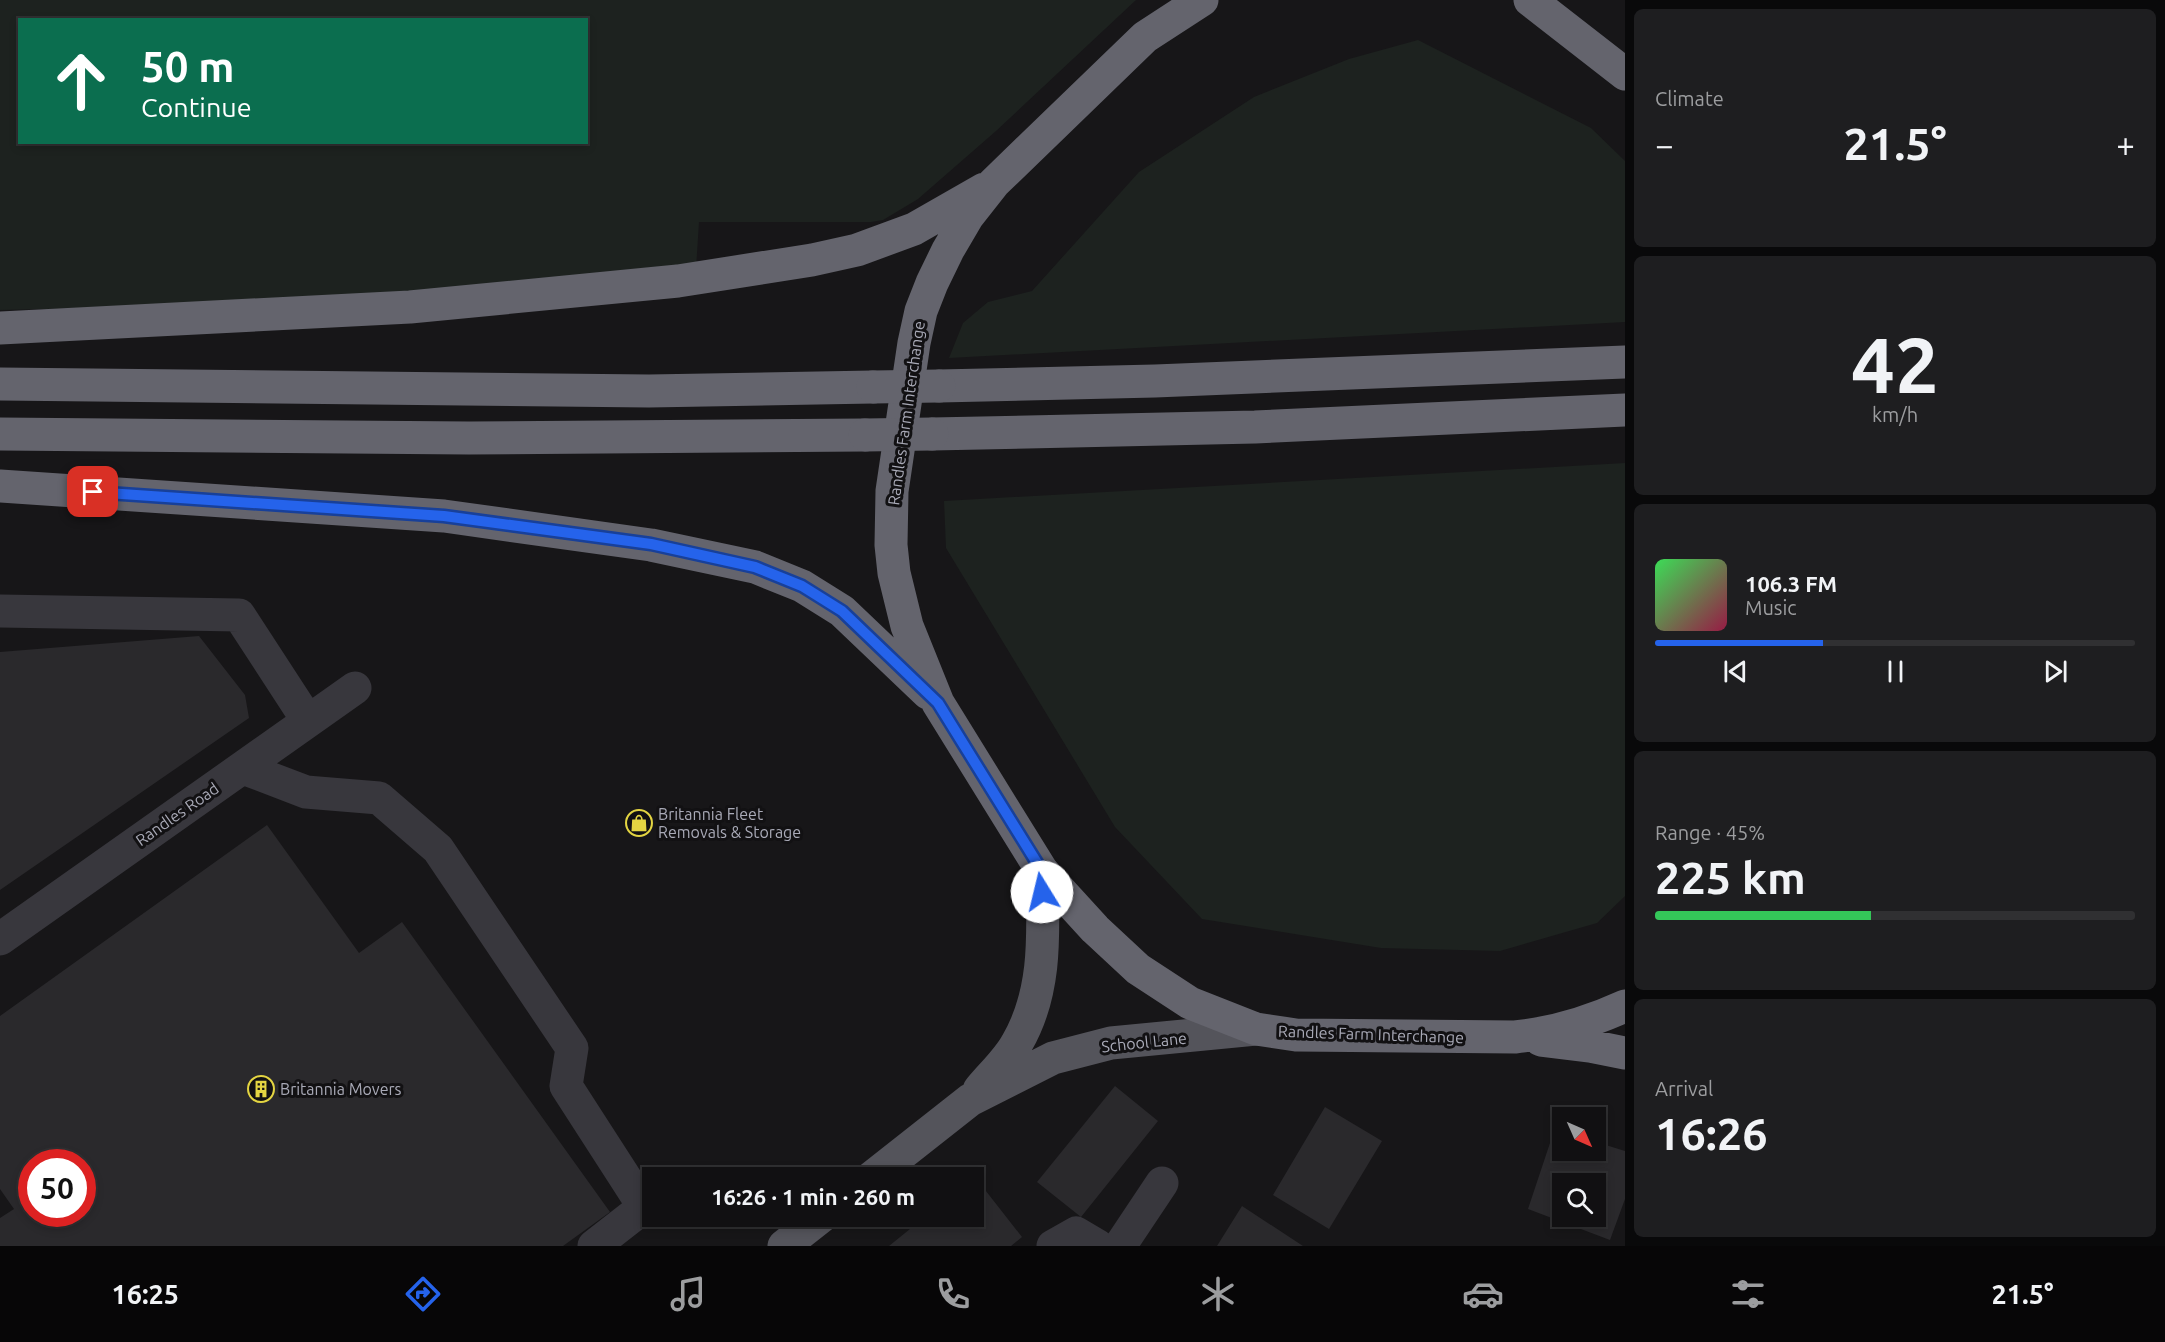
<!DOCTYPE html>
<meta charset="utf-8">
<style>
:root{--surface:#111012;--page:#1e1e20;--text:#f1f3f6;--muted:#9c9d9f;--line:#303032;--accent:#2563eb}
body{margin:0;font-family:Ubuntu,sans-serif;background:var(--page);color:var(--text);height:100vh;display:flex;flex-direction:column;font-size:22px;white-space:nowrap}
*{box-sizing:border-box;margin:0}
p{font-size:20px;color:var(--muted)}
.icon{flex:none;width:33px;height:33px;fill:none;stroke:currentColor;stroke-width:2;stroke-linecap:round;stroke-linejoin:round}
.map{position:relative;flex:1;overflow:hidden}
.details{display:flex;flex-direction:column;gap:9px;padding:9px;background:#09090a;width:540px}
.details>*{flex:none}
.banner{position:absolute;left:18px;top:18px;width:570px;height:126px;border-radius:0px;box-shadow:0 3px 9px #0003,0 0 0 2px var(--line);background:#0b6e4f;color:#fff;overflow:hidden}
.needle{width:39px;rotate:135deg}
.fabs{position:absolute;left:1552px;top:1107px;display:grid;gap:12px}
.fabs a{display:grid;place-items:center;width:54px;height:54px;border-radius:0px;background:var(--surface);box-shadow:0 3px 9px #0003,0 0 0 2px var(--line);font-size:30px}
.speed{position:absolute;left:18px;top:1149px;display:flex;gap:12px;font-size:30px;font-weight:700;text-align:center}
.speed>*{display:grid;place-content:center;width:78px;height:78px;border-radius:50%;background:var(--surface);box-shadow:0 3px 9px #0003,0 0 0 2px var(--line);line-height:1}
.speed .limit{border:9px solid #d22;background:#fff;color:#111}
.pin{position:absolute;display:grid;place-items:center;width:51px;height:51px;color:#fff;margin:-26px;border-radius:12px;box-shadow:0 3px 9px #0006}
.me{position:absolute;width:66px;margin:-33px;rotate:351deg;stroke-linejoin:round;filter:drop-shadow(0 0 4px #0008)}
.turn{display:flex;align-items:center;gap:21px;height:126px;padding:0 24px;font-size:27px}
.turn .icon{width:78px;height:78px;stroke-width:2.5}
.turn b{display:block;font-size:42px;line-height:51px}
.big{font-size:45px;font-weight:700;line-height:1.1}
.details .widget{flex:1;display:flex;flex-direction:column;justify-content:center;gap:9px;min-width:0;padding:0 21px;border-radius:9px;background:var(--page)}
.details .dial{align-items:center;gap:0}
.dial b{font-size:78px;line-height:1}
.song{display:flex;align-items:center;gap:18px}
.cover{width:72px;height:72px;border-radius:9px;background:linear-gradient(135deg,hsl(130 70% 55%),hsl(340 70% 35%))}
.played{height:6px;border-radius:3px;background:linear-gradient(90deg,var(--accent) 35%,var(--line) 35%)}
.keys{display:flex;justify-content:space-around;direction:ltr}
.heat{display:flex;justify-content:space-between;align-items:center;font-size:33px;direction:ltr}
.charge{height:9px;border-radius:4px;background:linear-gradient(90deg,#34c759 45%,var(--line) 0)}
.trip{position:absolute;left:642px;top:1167px;width:342px;height:60px;border-radius:0px;background:var(--surface);box-shadow:0 3px 9px #0003,0 0 0 2px var(--line);font-weight:700;line-height:60px;text-align:center}
.tabs{display:flex;height:96px;justify-content:space-around;align-items:center;background:#070607;color:var(--muted)}
.tabs .icon{width:42px;height:42px}
.tabs .on{color:var(--accent)}
.tabs b{font-size:27px;color:var(--text)}
main{display:flex;flex:1;min-height:0}
.map>svg:first-child{display:block}
.green{fill:#1d221f;fill-rule:evenodd}
.building{fill:#2a292c;fill-rule:evenodd}
.lines{fill:none;stroke-linecap:round;stroke-linejoin:round}
.minor{stroke:#38373d;stroke-width:33}
.major{stroke:#54545b;stroke-width:33}
.highway{stroke:#64646d;stroke-width:33}
.highway-bridge{stroke:#64646d;stroke-width:33}
.route-casing{stroke:#184099;stroke-width:15}
.route{stroke:#2563eb;stroke-width:10}
.labels{text-anchor:middle;dominant-baseline:central;stroke-width:6;stroke-linejoin:round;paint-order:stroke}
.street-label{font-size:16px;fill:#a9aab7;stroke:#121113}
.poi-label{font-size:16px;fill:#a9aab7;stroke:#121113;text-anchor:start}
</style>
<main>
<div class="map">
<svg width="1625" height="1246" viewBox="0 0 1625 1246">
<rect width="100%" height="100%" fill="#171618"/>
<path class="green" d="M0,0h1136l-140,131 -78,68 -35,21 -12,2h-172l-3,47 -409,33 -100,4 -187,4zM20,20h566v122h-566z
M1418,40l173,88 34,33v161l-676,36 14,-35 25,-21 44,-11 107,-119 115,-75 95,-38z
M1625,463v433l-28,27 -97,28 -119,-3 -179,-29 -87,-92 -169,-279 -2,-47z"/>
<path class="building" d="M199,636l46,59 4,23 -249,172v-238z
M267,825l92,128 43,-31 208,290 -47,34h-563v-28l14,-9 -14,-20v-173zM32,1162h50v52h-50z
M1115,1086l43,35 -77,96 -44,-35z
M1325,1107l57,34 -53,88 -56,-34z
M1555,1128l8,2v20h33v-8l29,9v48l-15,41 -82,-31zM1563,1184h33v32h-33z
M975,1177l47,60 -11,9h-122l37,-30h48z
M1242,1206l61,40h-86z"/>
<g class="lines">
<path class="minor" d="M0,611l239,4 69,106
M243,768l63,24 73,6 59,51 134,199 -6,38 78,121 -50,39
M0,939l355,-251
M1053,1246l23,-13 22,13
M1120,1246l42,-63"/>
<path class="major" d="M979,1090c12,-15 29,-30 38,-47 31,-53 26,-114 25,-172
M871,1178l99,-78 83,-42 58,-15 145,-14
M784,1246l38,-30"/>
<path class="highway" d="M1202,0l-57,37 -151,146 -26,33 -20,34 -16,33 -11,28 -7,32 -22,148 -1,54 3,28 13,53 31,77 104,168 53,58 43,40 52,34 66,26 40,6 219,2c39,-4 75,-15 110,-31
M1530,0l95,74
M0,328l410,-21 268,-26 134,-21 45,-10 57,-21 70,-40
M0,384l649,7 224,-4
M939,386l216,-5 470,-19
M0,434l469,4 396,-3
M932,434l323,-7 370,-17
M0,486l444,30 207,29 104,22 47,19 40,25 86,82
M1541,1040l49,6 35,7"/>
<path class="highway-bridge" d="M873,387l66,-1
M865,435l67,-1"/>
</g>
<g class="lines">
<defs>
<path id="route" d="M93,492l351,24 207,28 104,23 47,19 40,25 96,92 104,168v21"/>
</defs>
<use href="#route" class="route-casing"/>
<use href="#route" class="route"/>
</g>
<defs>
<symbol id="shop-ring" viewBox="-11 -11 22 22"><circle r="9.5" fill="#121113" stroke="#e4d542" stroke-width="1.5"/><path d="M-5-2.5h2.3a2.7 3.5 0 0 1 5.4 0H5L5.5 6h-11ZM-1.5-2.5h3a1.5 2.3 0 0 0-3 0Z" fill="#e4d542"/></symbol>
<symbol id="building-ring" viewBox="-11 -11 22 22"><circle r="9.5" fill="#121113" stroke="#e4d542" stroke-width="1.5"/><path d="M-4-6H4V6H1V3H-1V6H-4ZM-2.5-4.3h1.7v1.8h-1.7ZM.8-4.3h1.7v1.8H.8ZM-2.5-1h1.7V.8h-1.7ZM.8-1h1.7V.8H.8Z" fill="#e4d542"/></symbol>
</defs>
<g fill-rule="evenodd">
<use href="#shop-ring" x="624" y="808" width="30" height="30"/>
<use href="#building-ring" x="246" y="1074" width="30" height="30"/>
</g>
<g class="labels">
<g class="street-label">
<text transform="translate(906 413) rotate(-82)">Randles Farm Interchange</text>
<text transform="translate(177 814) rotate(-35)">Randles Road</text>
<text transform="translate(1371 1034) rotate(2)">Randles Farm Interchange</text>
<text transform="translate(1144 1042) rotate(-6)">School Lane</text>
</g>
<g class="poi-label">
<text x="658" y="814">Britannia Fleet<tspan x="658" dy="18">Removals &amp; Storage</tspan></text>
<text x="280" y="1089">Britannia Movers</text>
</g>
</g>
</svg>
<div class="fabs">
<a><svg class="needle" viewBox="-14 -14 28 28"><path d="M0-13l5 13h-10z" fill="#e53935"/><path d="M0 13l5-13h-10z" fill="#9c9d9f"/></svg></a>
<a><svg class="icon" aria-label="search" viewBox="0 0 24 24"><circle cx="10" cy="10" r="6"/><path d="M15 15l6 6"/></svg></a>
</div>
<div class="speed"><div class="limit">50</div></div>
<div class="pin" style="left:93px;top:492px;background:#d93025"><svg class="icon" aria-label="arrive" viewBox="0 0 24 24"><path d="M6 21V4h12l-3 4 3 4H6"/></svg></div>
<svg class="me" style="left:1042px;top:892px" viewBox="-20 -20 40 40"><circle r="19" fill="#fff"/><path d="M0-13L10 11 0 6-10 11z" fill="#2563eb"/></svg>
<div class="trip">16:26 · 1 min · 260 m</div>
<div class="banner">
<div class="turn"><svg class="icon" aria-label="ahead" viewBox="0 0 24 24"><path d="M12 20V5M6 11l6-6 6 6"/></svg><div><b>50 m</b>Continue</div></div>
</div>
</div>
<section class="details">
<div class="widget"><p>Climate</p>
<div class="heat"><a>−</a><b class="big">21.5°</b><a>+</a></div>
</div>
<div class="widget dial"><b>42</b><p>km/h</p></div>
<div class="widget">
<div class="song"><i class="cover"></i><div><b>106.3 FM</b><p>Music</p></div></div>
<div class="played"></div>
<div class="keys"><svg class="icon" aria-label="previous" viewBox="0 0 24 24"><path d="M18 5L8 12l10 7zM5 5v14"/></svg><svg class="icon" aria-label="pause" viewBox="0 0 24 24"><path d="M8 5v14M16 5v14"/></svg><svg class="icon" aria-label="next" viewBox="0 0 24 24"><path d="M6 5l10 7-10 7zM19 5v14"/></svg></div>
</div>
<div class="widget"><p>Range · 45%</p><b class="big">225 km</b><div class="charge"></div></div>
<div class="widget"><p>Arrival</p><b class="big">16:26</b></div>
</section>
</main>
<nav class="tabs">
<b>16:25</b>
<svg class="icon on" aria-label="directions" viewBox="0 0 24 24"><path d="M12 3l9 9-9 9-9-9zM9 14v-3h6M13 9l2 2-2 2"/></svg>
<svg class="icon" aria-label="music" viewBox="0 0 24 24"><path d="M9 18V5l10-2v13"/><circle cx="6" cy="18" r="3"/><circle cx="16" cy="16" r="3"/></svg>
<svg class="icon" aria-label="phone" viewBox="0 0 24 24"><path d="M5 4h4l2 5-3 2q2 4 5 5l2-3 5 2v4C11 20 4 13 5 4z"/></svg>
<svg class="icon" aria-label="climate" viewBox="0 0 24 24"><path d="M12 3v18M4 7l16 10M4 17L20 7"/></svg>
<svg class="icon" aria-label="car" viewBox="0 0 24 24"><path d="M5 17H2v-5l4-1 3-4h7l3 4 3 1v5h-3M9 17h6M6 11h13"/><circle cx="7" cy="17" r="2"/><circle cx="17" cy="17" r="2"/></svg>
<svg class="icon" aria-label="filters" viewBox="0 0 24 24"><path d="M4 7h16M4 17h16"/><circle cx="9" cy="7" r="2"/><circle cx="15" cy="17" r="2"/></svg>
<b>21.5°</b>
</nav>
